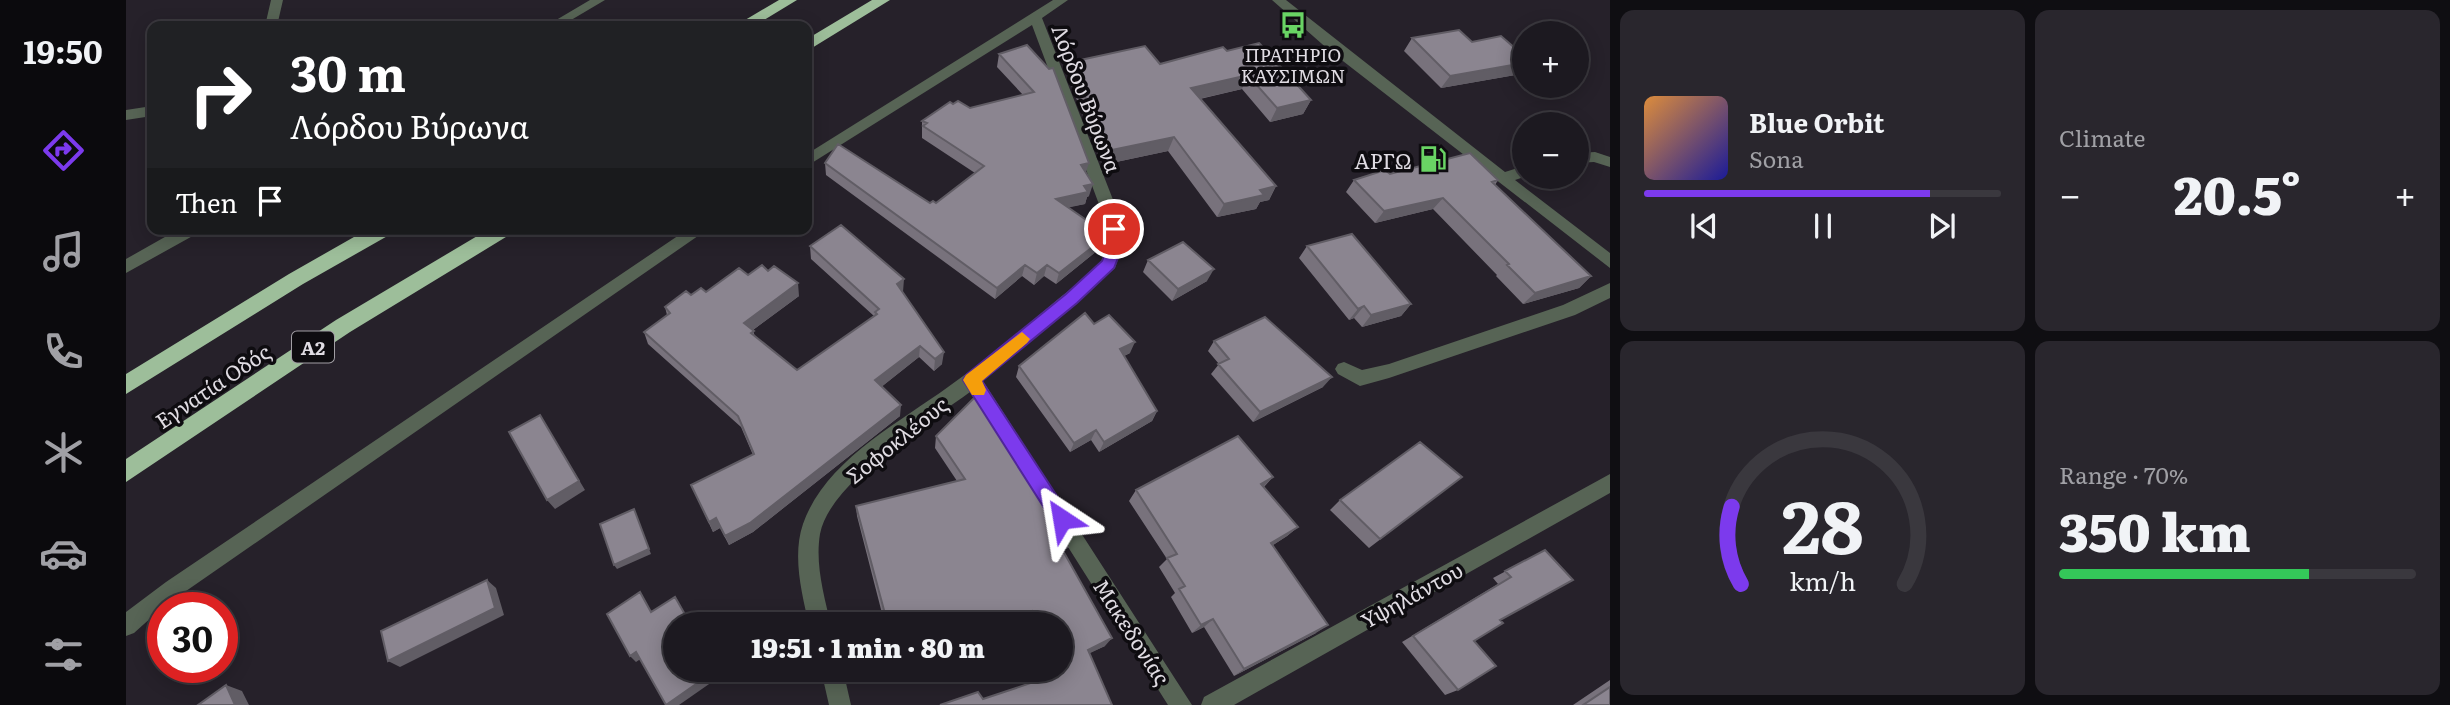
<!DOCTYPE html>
<meta charset="utf-8">
<style>
:root{--surface:#1c1920;--page:#29262d;--text:#f1f3f6;--muted:#a0a0a5;--line:#3a383e;--accent:#7c3aed}
body{margin:0;font-family:Literata,serif;background:var(--page);color:var(--text);height:100vh;display:flex;flex-direction:column;font-size:26px;white-space:nowrap}
*{box-sizing:border-box;margin:0}
p{font-size:23px;color:var(--muted)}
.icon{flex:none;width:38px;height:38px;fill:none;stroke:currentColor;stroke-width:2;stroke-linecap:round;stroke-linejoin:round}
.map{position:relative;flex:1;overflow:hidden}
.panel{display:flex;flex-direction:column;gap:10px;padding:10px;background:#0f0e12;width:840px}
.panel>*{flex:none}
.top-card{position:absolute;left:21px;top:21px;width:665px;height:214px;border-radius:14px;box-shadow:0 4px 18px #0003,0 0 0 2px var(--line);background:#202124;color:#fff;overflow:hidden}
.tools{position:absolute;left:1386px;top:21px;display:grid;gap:14px}
.tools a{display:grid;place-items:center;width:77px;height:77px;border-radius:50%;background:var(--surface);box-shadow:0 4px 18px #0003,0 0 0 2px var(--line);font-size:35px}
.speed{position:absolute;left:21px;top:592px;display:flex;gap:14px;font-size:35px;font-weight:700;text-align:center}
.speed>*{display:grid;place-content:center;width:91px;height:91px;border-radius:50%;background:var(--surface);box-shadow:0 4px 18px #0003,0 0 0 2px var(--line);line-height:1}
.speed .limit{border:10px solid #d22;background:#fff;color:#111}
.pin{position:absolute;display:grid;place-items:center;width:60px;height:60px;color:#fff;margin:-30px;border:4px solid #fff;border-radius:50%;box-shadow:0 2px 7px #0007}
.me{position:absolute;width:77px;margin:-38px;rotate:327deg;stroke-linejoin:round;filter:drop-shadow(0 0 5px #0008)}
.turn{display:flex;align-items:center;gap:24px;height:147px;padding:0 28px;font-size:32px}
.turn .icon{width:91px;height:91px;stroke-width:2.5}
.turn b{display:block;font-size:49px;line-height:60px}
.then{display:flex;align-items:center;height:66px;padding:0 28px;background:#0003;gap:14px;font-size:26px}
.big{font-size:52px;font-weight:800;line-height:1.1}
.panel .card{flex:1;display:flex;flex-direction:column;justify-content:center;gap:10px;min-width:0;padding:0 24px;border-radius:14px;background:var(--page)}
.panel .dial{align-items:center;gap:0}
.dial svg{height:182px;overflow:visible;fill:none;stroke:var(--line);stroke-width:7;stroke-linecap:round;text-anchor:middle}
.dial text{fill:var(--text);stroke:none}
.song{display:flex;align-items:center;gap:21px}
.cover{width:84px;height:84px;border-radius:10px;background:linear-gradient(135deg,hsl(30 70% 55%),hsl(240 70% 35%))}
.played{height:7px;border-radius:4px;background:linear-gradient(90deg,var(--accent) 80%,var(--line) 80%)}
.keys{display:flex;justify-content:space-around;direction:ltr}
.heat{display:flex;justify-content:space-between;align-items:center;font-size:38px;direction:ltr}
.charge{height:10px;border-radius:5px;background:linear-gradient(90deg,#34c759 70%,var(--line) 0)}
.panel .tiles{flex:1;display:grid;gap:10px;grid-template-columns:repeat(2,1fr)}
.trip{position:absolute;left:537px;top:612px;width:410px;height:70px;border-radius:35px;background:var(--surface);box-shadow:0 4px 18px #0003,0 0 0 2px var(--line);font-weight:800;line-height:70px;text-align:center}
main{display:flex;flex:1;min-height:0}
.dock{display:flex;flex-direction:column;width:126px;justify-content:space-around;align-items:center;background:#0b0a0d;color:var(--muted)}
.dock .icon{width:49px;height:49px}
.dock .active{color:var(--accent)}
.dock b{font-size:32px;color:var(--text)}
.map>svg:first-child{display:block}
.lines{fill:none;stroke-linecap:round;stroke-linejoin:round}
.minor{fill:#576455;fill-rule:evenodd}
.highway{fill:#9dbe9a;fill-rule:evenodd}
.wall{fill:#78727c}
.shaded-wall{fill:#615d65}
.building{fill:#8b8590;stroke:#615d65;stroke-width:2}
.route{fill:#7c3aed;stroke:#51269a;stroke-width:2}
.slow{fill:#f59e0b}
.labels{text-anchor:middle;dominant-baseline:central;stroke-width:7;stroke-linejoin:round;paint-order:stroke}
.far-poi-label{font-size:18px;fill:#e0dce3;stroke:#0e0c10}
.shield{fill:#0e0c10;stroke:#a19ea4;stroke-width:2}
.shield-label{font-size:19px;font-weight:bold;fill:#e0dce3}
.street-label{font-size:21px;fill:#e0dce3;stroke:#0e0c10}
.poi-label{font-size:21px;fill:#e0dce3;stroke:#0e0c10;text-anchor:end}
</style>
<main>
<nav class="dock">
<b>19:50</b>
<svg class="icon active" aria-label="directions" viewBox="0 0 24 24"><path d="M12 3l9 9-9 9-9-9zM9 14v-3h6M13 9l2 2-2 2"/></svg>
<svg class="icon" aria-label="music" viewBox="0 0 24 24"><path d="M9 18V5l10-2v13"/><circle cx="6" cy="18" r="3"/><circle cx="16" cy="16" r="3"/></svg>
<svg class="icon" aria-label="phone" viewBox="0 0 24 24"><path d="M5 4h4l2 5-3 2q2 4 5 5l2-3 5 2v4C11 20 4 13 5 4z"/></svg>
<svg class="icon" aria-label="climate" viewBox="0 0 24 24"><path d="M12 3v18M4 7l16 10M4 17L20 7"/></svg>
<svg class="icon" aria-label="car" viewBox="0 0 24 24"><path d="M5 17H2v-5l4-1 3-4h7l3 4 3 1v5h-3M9 17h6M6 11h13"/><circle cx="7" cy="17" r="2"/><circle cx="17" cy="17" r="2"/></svg>
<svg class="icon" aria-label="filters" viewBox="0 0 24 24"><path d="M4 7h16M4 17h16"/><circle cx="9" cy="7" r="2"/><circle cx="15" cy="17" r="2"/></svg>
</nav>
<div class="map">
<svg width="1484" height="705" viewBox="0 0 1484 705">
<rect width="100%" height="100%" fill="#26212a"/>
<g class="lines">
<path class="minor" d="M145,0h12l-6,26h-12z
M464,0h15l-44,26h-15z
M927,0h15l-26,18 77,197 5,27 -9,26 -132,113 209,324h-24l-198,-313c-42,31 -140,89 -150,142 -5,30 4,62 11,91h-22c-7,-31 -17,-69 -6,-101 22,-63 94,-100 145,-137 38,-27 74,-57 109,-87 14,-12 34,-24 44,-39 10,-13 5,-31 2,-46l-71,-190 -225,141v-12z
M1146,0h14l219,172 19,-6v11l-9,3 95,73v15l-280,-217z
M26,106v10l-26,4v-10z
M1469,152l15,5v10l-16,-5 -17,1v-10z
M53,229h21l-2,4 -72,40v-14z
M562,229h20l-545,378 -29,26 -8,3v-24l40,-30z
M1484,283v15l-35,17 -186,63 -29,8 -22,-12 -3,-5 3,-5 6,-2 18,8 27,-6 174,-59z
M1484,474v19l-376,212h-33l3,-8z
M695,670h22l8,35h-22z"/>
<path class="highway" d="M653,0h18l-43,26h-19z
M746,0h18l-83,51v-12z
M242,229h25l-2,5 -88,50 -177,110v-20l163,-100z
M363,229h24l-2,5 -161,98 -224,150v-23l210,-139z"/>
</g>
<path class="wall" d="M1286,38l60,4 49,32 -80,14 -37,-37z
M901,45l59,128 3,23 -2,1 -2,7 -17,3 35,39 -47,38 -12,-8 -10,9 -12,-9 -27,23 -169,-124 -1,-12 105,40h6l39,-30 -53,-35v-17l31,-17 17,4 53,-13 -26,-28 2,-13z
M1101,51l84,49 -8,14 -33,8 -28,-33 -42,10 76,87 -7,14 -9,2 -4,7 -39,8 -49,-66 -66,14 -34,-88 3,-15 89,2z
M1264,174l108,6 -3,5 96,91 -12,12 -56,16 -27,-28 1,-1 -64,-66 -58,14 -29,-31 8,-12z
M684,246l93,46 39,72 -8,7 -15,-14 -38,30 19,29 -147,116 -24,13 -9,-17 -7,4 -22,-47 62,-30 -12,-28 -93,-83 -4,-12 23,-17 -2,-8 26,-12 15,-3 42,-17 51,21 -46,34 2,7 42,33 77,-54 -63,-57z
M1181,246l104,58 -10,12 -39,11 -8,-9 -5,2 -50,-62z
M1022,260l59,21 -35,20 -29,-29z
M968,324l36,29 -6,3 33,55 -5,10 -53,31 -8,-12 -21,12 -54,-75 3,-11z
M1088,341l109,46 -70,35 -42,-48 8,-10 -11,-13z
M810,436l128,118 41,92 -16,7 23,52 -129,-6 47,-16 -2,-7 3,-6h29v-45h-30l-3,-6 -20,6h-122l-28,-109 -1,-10 101,-25 -22,-33z
M1147,477l-9,10 34,40 -11,9 -14,9 43,88 -82,43 -30,-49 -12,6 -21,-36 4,-4 -16,-26 8,-8 -38,-58 7,-11z
M1336,477l-93,71 -39,-38 10,-10z
M1419,550l-45,70 -26,21 -16,49 -13,5 -43,-53 96,-58 -5,-6z
M1484,680v25h-37z"/>
<path class="shaded-wall" d="M1398,63v7l-3,4 -80,14 9,-12z
M1122,75l-6,14 -57,13 6,-14z
M1185,100l-8,14 -33,8 7,-14z
M1048,137l-6,14 -66,14 5,-14z
M963,163l-4,12 -4,-10z
M967,184l-4,12 -2,1 -2,7 -32,7 3,-12 28,-13z
M1150,186l-7,14 -9,2 -4,7 -39,8 7,-13 36,-14z
M1317,198l-10,11 -58,14 9,-12z
M982,235l-5,11 -47,38 3,-11z
M899,265l-3,11 -27,23 2,-11z
M921,265l-3,11 -10,9 3,-12z
M1088,269l-7,12 -35,20 6,-12z
M1465,276l-12,12 -56,16 12,-11z
M778,279l-1,13 -6,5v-13z
M672,283l1,13 -53,39 -2,-12z
M1285,304l-10,12 -39,11 9,-12z
M1238,306l-10,12 -5,2 9,-11z
M1009,342l-5,11 -14,7 4,-11z
M794,346l-1,11 -44,35v-12z
M818,352l-2,12 -8,7 1,-12z
M1206,377l-9,10 -70,35 7,-10z
M775,405l-1,11 -147,116 -24,13 -4,-9z
M1031,411l-5,10 -53,31 5,-10z
M414,415l45,75 -30,19 -8,-9z
M970,430l-5,10 -21,12 4,-9z
M1147,477l-10,10 -2,-3z
M508,509l17,45 -34,15 -3,-4z
M590,518l4,10 -7,4 -4,-10z
M1172,527l-11,9 -26,17 10,-10z
M361,580l9,8 8,27 -104,52 -12,-6z
M906,611l-5,8 -20,6h-27z
M1087,619l-9,8 -12,6 9,-8z
M1202,625l-12,8 -82,43 10,-7z
M986,638l-7,8 -23,11 6,-7z
M510,652l6,6 -6,4 -6,-6z
M590,670h3l3,5 -43,30h-13z
M100,685l16,6 7,14h-14z"/>
<path class="building" d="M1333,30l13,12 29,-6 23,20v7l-74,13 -38,-38z
M1133,43l52,57 -34,8 -29,-33 -57,13 85,98 -16,4 4,5 -40,9 -50,-67 -67,14 -36,-89 74,-16 15,18 63,-17 4,4z
M901,45l22,24 4,-1 36,95 -8,2 12,19 -9,2 4,6 -32,7 52,36 -49,38 -12,-8 -10,8 -12,-8 -28,23 -172,-125 13,-19 92,59 3,-2 3,2 48,-37 -61,-40 4,-3 -5,-2 28,-19 3,2 5,-3 12,7 64,-16 -35,-38z
M1344,153l28,27 -6,2 99,94 -56,17 -28,-28 2,-1 -66,-66 -59,13 -30,-31 31,-10 5,4z
M715,225l63,54 -7,5 47,68 -9,7 -15,-13 -45,34 26,25 -151,118 -25,13 -9,-18 -7,4 -18,-37 63,-31 -16,-38 -94,-84 26,-19 -5,-6 21,-16 5,4 10,-7 5,4 33,-24 9,7 14,-10 6,6 6,-5 24,17 -54,40 10,8 -3,2 46,37 80,-56 -2,-2 4,-3 -69,-63z
M1226,234l59,70 -40,11 -7,-9 -6,3 -51,-63z
M1057,242l31,27 -36,20 -30,-29z
M959,313l9,11 15,-9 26,27 -15,7 37,62 -53,31 -8,-12 -22,13 -55,-77z
M1139,317l67,60 -72,35 -42,-48 11,-5 -15,-18z
M850,396l41,60 51,91 -6,2 50,89 -24,12 24,55h-172l38,-13 5,7 54,-18 -4,-11h27v-45h-21l-7,-14 -52,14h-92l-32,-119 109,-27 -29,-43z
M414,415l39,66 -32,19 -38,-68z
M1112,436l35,41 -12,7 37,43 -27,16 57,82 -84,44 -31,-50 -12,6 -22,-36 6,-3 -18,-28 10,-4 -41,-64z
M1294,442l42,35 -82,62 -40,-39z
M508,509l15,40 -35,16 -14,-41z
M1419,550l28,30 -73,40 3,3 -29,18 22,25 -38,24 -45,-54 98,-59 -6,-6z
M361,580l8,28 -107,53 -7,-30z
M514,592l11,20 24,-15 16,28h-15v45h40l-50,35 -30,-53 -6,4 -23,-42z
M100,685l9,20h-37z
M1484,687v18h-27z"/>
<path class="route" d="M988,223l7,6 3,14 -10,25 -37,35 -95,78 86,132 3,6 -3,6 -6,3 -7,-3 -92,-145 3,-5 100,-81 36,-33 7,-18 -2,-14z"/>
<path class="slow" d="M896,332l8,7 -3,4 -45,38 4,9 -2,5h-12l-9,-15 3,-5z"/>
<defs>
<symbol id="bus-bare" viewBox="-9 -9 18 18"><path d="M-5-6H5V4H4V6H2V4H-2V6H-4V4H-5ZM-3.5-4V0h7V-4ZM-3.5 1.2v1.5H-2V1.2ZM2 1.2v1.5H3.5V1.2Z" fill="#69d464" stroke="#0e0c10" stroke-width="2.5" paint-order="stroke"/></symbol>
<symbol id="fuel-bare" viewBox="-9 -9 18 18"><path d="M-5.5-6h7V0h2V4h1.3V-2.5L3-4.5l.8-.8L6-3V5H2.5V1h-1V6h-7ZM-4.2-4.7v3.2H.2V-4.7Z" fill="#69d464" stroke="#0e0c10" stroke-width="2.5" paint-order="stroke"/></symbol>
</defs>
<g fill-rule="evenodd">
<use href="#bus-bare" x="1148" y="6" width="38" height="38"/>
<use href="#fuel-bare" x="1288" y="140" width="38" height="38"/>
</g>
<g class="labels">
<g class="far-poi-label">
<text x="1167" y="54">ΠΡΑΤΗΡΙΟ<tspan x="1167" dy="21">ΚΑΥΣΙΜΩΝ</tspan></text>
</g>
<rect class="shield" x="166" y="331.5" width="42" height="31" rx="5"/>
<g class="shield-label">
<text x="187" y="347">Α2</text>
</g>
<g class="street-label">
<text transform="translate(962 98) rotate(69)">Λόρδου Βύρωνα</text>
<text transform="translate(86 385) rotate(-34)">Εγνατία Οδός</text>
<text transform="translate(770 439) rotate(-39)">Σοφοκλέους</text>
<text transform="translate(1285 594) rotate(-29)">Υψηλάντου</text>
<text transform="translate(1007 631) rotate(57)">Μακεδονίας</text>
</g>
<g class="poi-label">
<text x="1286" y="159">ΑΡΓΩ</text>
</g>
</g>
</svg>
<div class="tools">
<a>+</a>
<a>−</a>
</div>
<div class="speed"><div class="limit">30</div></div>
<div class="pin" style="left:988px;top:229px;background:#d93025"><svg class="icon" aria-label="arrive" viewBox="0 0 24 24"><path d="M6 21V4h12l-3 4 3 4H6"/></svg></div>
<svg class="me" style="left:936px;top:519px" viewBox="-20 -20 40 40"><path d="M0-17L14 15 0 8-14 15z" fill="#7c3aed" stroke="#fff" stroke-width="4"/></svg>
<div class="trip">19:51 · 1 min · 80 m</div>
<div class="top-card">
<div class="turn"><svg class="icon" aria-label="right" viewBox="0 0 24 24"><path d="M7 20v-9h11M14 6l5 5-5 5"/></svg><div><b>30 m</b>Λόρδου Βύρωνα</div></div>
<div class="then">Then<svg class="icon" aria-label="arrive" viewBox="0 0 24 24"><path d="M6 21V4h12l-3 4 3 4H6"/></svg></div>
</div>
</div>
<section class="panel">
<div class="tiles">
<div class="card">
<div class="song"><i class="cover"></i><div><b>Blue Orbit</b><p>Sona</p></div></div>
<div class="played"></div>
<div class="keys"><svg class="icon" aria-label="previous" viewBox="0 0 24 24"><path d="M18 5L8 12l10 7zM5 5v14"/></svg><svg class="icon" aria-label="pause" viewBox="0 0 24 24"><path d="M8 5v14M16 5v14"/></svg><svg class="icon" aria-label="next" viewBox="0 0 24 24"><path d="M6 5l10 7-10 7zM19 5v14"/></svg></div>
</div>
<div class="card"><p>Climate</p>
<div class="heat"><a>−</a><b class="big">20.5°</b><a>+</a></div>
</div>
<div class="card dial"><svg viewBox="0 0 100 80">
<path d="M14 69A42 42 0 1 1 86 69"/>
<path d="M14 69A42 42 0 0 1 10 35" stroke="#7c3aed"/>
<text x="50" y="56" font-size="32" font-weight="700">28</text>
<text x="50" y="72" font-size="11">km/h</text>
</svg></div>
<div class="card"><p>Range · 70%</p><b class="big">350 km</b><div class="charge"></div></div>
</div>
</section>
</main>
